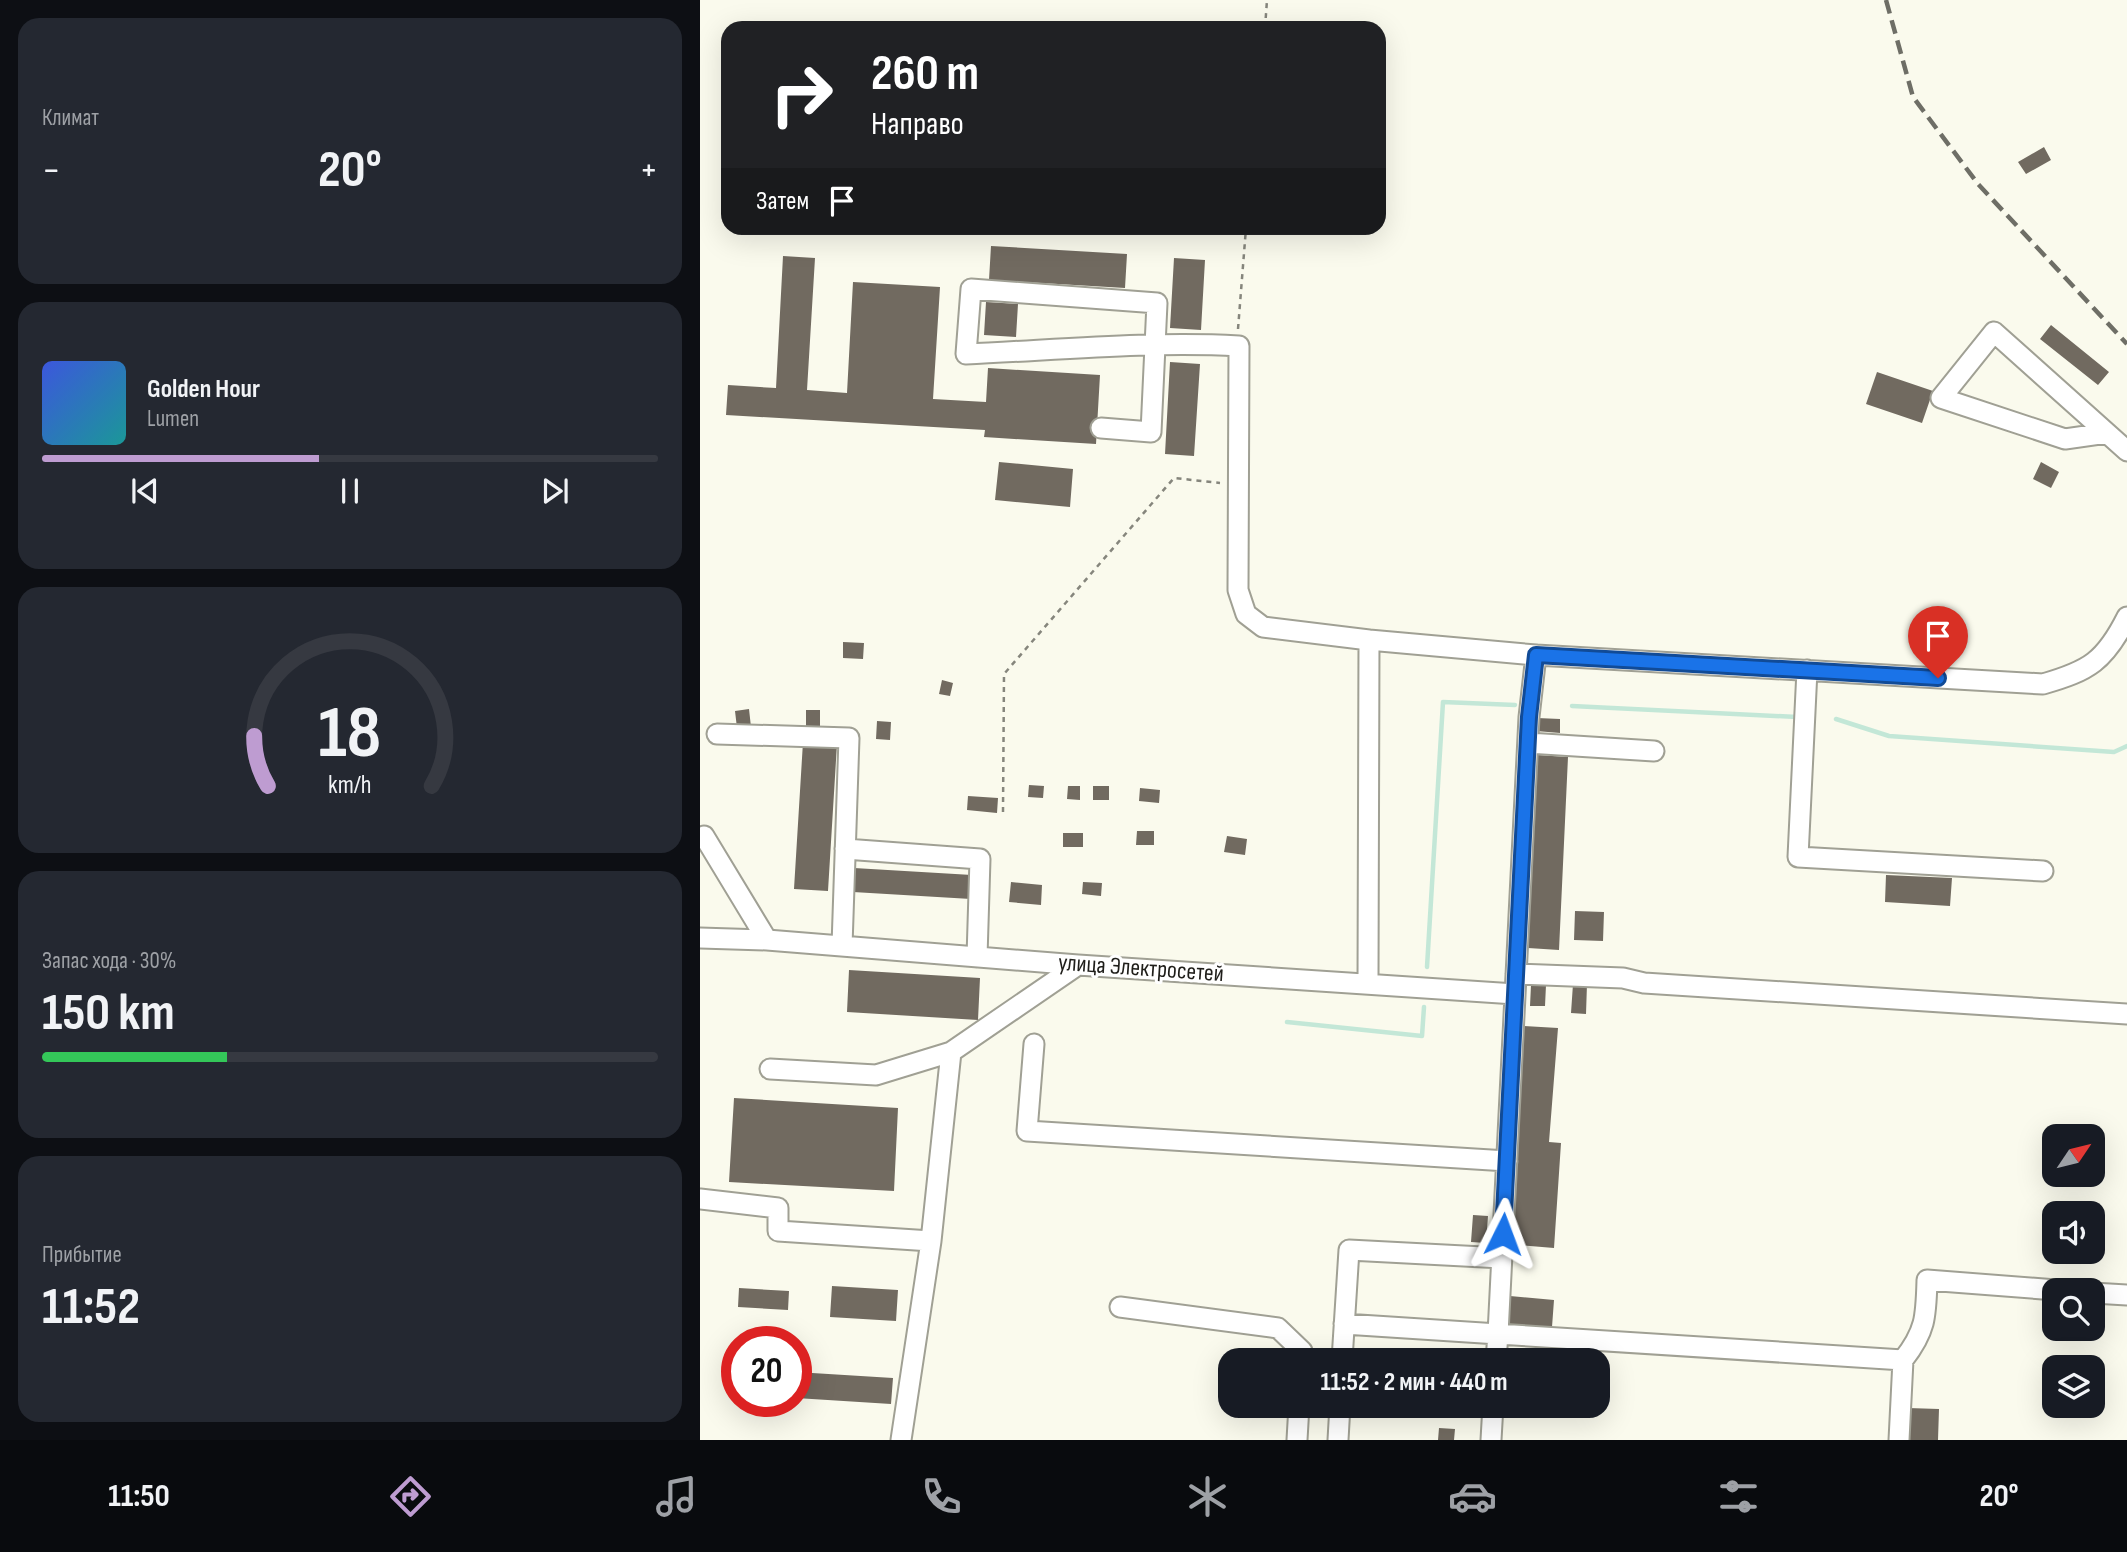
<!DOCTYPE html>
<html lang="ru">
<meta charset="utf-8">
<style>
:root{--surface:#171b24;--page:#242831;--text:#f1f3f6;--muted:#9ea1a6;--line:#363941;--accent:#be9cd1}
body{margin:0;font-family:"Sofia Sans Condensed",sans-serif;background:var(--page);color:var(--text);height:100vh;display:flex;flex-direction:column;font-size:26px;white-space:nowrap}
*{box-sizing:border-box;margin:0}
p{font-size:23px;color:var(--muted)}
.icon{flex:none;width:38px;height:38px;fill:none;stroke:currentColor;stroke-width:2;stroke-linecap:round;stroke-linejoin:round}
.map{position:relative;flex:1;overflow:hidden}
.details{display:flex;flex-direction:column;gap:18px;padding:18px;background:#0d0f14;width:700px}
.details>*{flex:none}
.guide{position:absolute;left:21px;top:21px;width:665px;height:214px;border-radius:21px;box-shadow:0 7px 28px #0002;background:#202124;color:#fff;overflow:hidden}
.needle{width:46px;rotate:55deg}
.controls{position:absolute;left:1342px;top:1124px;display:grid;gap:14px}
.controls a{display:grid;place-items:center;width:63px;height:63px;border-radius:14px;background:var(--surface);box-shadow:0 7px 28px #0002;font-size:35px}
.speed{position:absolute;left:21px;top:1326px;display:flex;gap:14px;font-size:35px;font-weight:700;text-align:center}
.speed>*{display:grid;place-content:center;width:91px;height:91px;border-radius:50%;background:var(--surface);box-shadow:0 7px 28px #0002;line-height:1}
.speed .limit{border:10px solid #d22;background:#fff;color:#111}
.pin{position:absolute;display:grid;place-items:center;width:60px;height:60px;color:#fff;margin:-72px -30px;border-radius:50% 50% 50% 0;rotate:-45deg;box-shadow:0 0 7px #0007}
.pin .icon{rotate:45deg}
.me{position:absolute;width:77px;margin:-38px;rotate:3deg;stroke-linejoin:round;filter:drop-shadow(0 0 5px #0008)}
.turn{display:flex;align-items:center;gap:24px;height:147px;padding:0 35px;font-size:32px}
.turn .icon{width:91px;height:91px;stroke-width:2.5}
.turn b{display:block;font-size:49px;line-height:60px}
.then{display:flex;align-items:center;height:66px;padding:0 35px;background:#0003;gap:14px;font-size:26px}
.big{font-size:52px;font-weight:700;line-height:1.1}
.details .widget{flex:1;display:flex;flex-direction:column;justify-content:center;gap:10px;min-width:0;padding:0 24px;border-radius:21px;background:var(--page)}
.details .dial{align-items:center;gap:0}
.dial svg{height:182px;overflow:visible;fill:none;stroke:var(--line);stroke-width:7;stroke-linecap:round;text-anchor:middle}
.dial text{fill:var(--text);stroke:none}
.song{display:flex;align-items:center;gap:21px}
.cover{width:84px;height:84px;border-radius:10px;background:linear-gradient(135deg,hsl(230 70% 55%),hsl(180 70% 35%))}
.played{height:7px;border-radius:4px;background:linear-gradient(90deg,var(--accent) 45%,var(--line) 45%)}
.keys{display:flex;justify-content:space-around;direction:ltr}
.heat{display:flex;justify-content:space-between;align-items:center;font-size:38px;direction:ltr}
.charge{height:10px;border-radius:5px;background:linear-gradient(90deg,#34c759 30%,var(--line) 0)}
.trip{position:absolute;left:518px;top:1348px;width:392px;height:70px;border-radius:21px;background:var(--surface);box-shadow:0 7px 28px #0002;font-weight:700;line-height:70px;text-align:center}
.menu{display:flex;height:112px;justify-content:space-around;align-items:center;background:#090b0e;color:var(--muted)}
.menu .icon{width:49px;height:49px}
.menu .active{color:var(--accent)}
.menu b{font-size:32px;color:var(--text)}
main{display:flex;flex:1;min-height:0}
.map>svg:first-child{display:block}
.lines{fill:none;stroke-linecap:round;stroke-linejoin:round}
.stream{stroke:#c3e7d7;stroke-width:4.5}
.building{fill:#716a60}
.minor-casing{stroke:#a0a094;stroke-width:23}
.path{stroke:#85857c;stroke-width:2.5;stroke-dasharray:5 5;stroke-linecap:butt}
.minor{stroke:#fff;stroke-width:19}
.rail{stroke:#6e6e66;stroke-width:4.5;stroke-dasharray:14 7;stroke-linecap:butt}
.route-casing{stroke:#114b97;stroke-width:18}
.route{stroke:#1a73e8;stroke-width:12}
.labels{text-anchor:middle;dominant-baseline:central;stroke-width:6;stroke-linejoin:round;paint-order:stroke}
.street-label{font-size:24px;fill:#1f1e1a;stroke:#fff}
</style>
<main>
<section class="details">
<div class="widget"><p>Климат</p>
<div class="heat"><a>−</a><b class="big">20°</b><a>+</a></div>
</div>
<div class="widget">
<div class="song"><i class="cover"></i><div><b>Golden Hour</b><p>Lumen</p></div></div>
<div class="played"></div>
<div class="keys"><svg class="icon" aria-label="previous" viewBox="0 0 24 24"><path d="M18 5L8 12l10 7zM5 5v14"/></svg><svg class="icon" aria-label="pause" viewBox="0 0 24 24"><path d="M8 5v14M16 5v14"/></svg><svg class="icon" aria-label="next" viewBox="0 0 24 24"><path d="M6 5l10 7-10 7zM19 5v14"/></svg></div>
</div>
<div class="widget dial"><svg viewBox="0 0 100 80">
<path d="M14 69A42 42 0 1 1 86 69"/>
<path d="M14 69A42 42 0 0 1 8 47" stroke="#be9cd1"/>
<text x="50" y="56" font-size="32" font-weight="700">18</text>
<text x="50" y="72" font-size="11">km/h</text>
</svg></div>
<div class="widget"><p>Запас хода · 30%</p><b class="big">150 km</b><div class="charge"></div></div>
<div class="widget"><p>Прибытие</p><b class="big">11:52</b></div>
</section>
<div class="map">
<svg width="1427" height="1440" viewBox="0 0 1427 1440">
<rect width="100%" height="100%" fill="#fafaed"/>
<g class="lines">
<path class="stream" d="M872,706l225,11
M1136,719l53,17 225,16 13,-6
M727,967l16,-265 72,3
M587,1022l135,14 2,-29"/>
</g>
<path class="building" d="M1344,147l7,13 -25,14 -8,-12z
M291,246l136,8 -2,34 -136,-8z
M83,256l32,2 -8,132 40,3 6,-111 87,5 -7,112 53,3 2,-34 112,7 -4,69 -112,-7 1,-7 -259,-15 2,-30 48,3z
M474,258l31,2 -4,70 -31,-2z
M286,302l32,2 -2,33 -32,-2z
M1351,325l58,47 -11,13 -58,-46z
M470,362l30,2 -6,92 -29,-2z
M1177,372l56,19 -11,32 -56,-19z
M299,462l74,7 -3,38 -75,-7z
M1341,462l18,10 -8,16 -18,-9z
M143,642l21,1 -1,16 -20,-1z
M242,680l11,3 -3,13 -11,-2z
M49,709l2,18 -14,1 -2,-17z
M106,710h14v17h-14z
M837,718l23,1v14l-24,-2z
M177,721l14,1 -1,18 -14,-1z
M103,742l34,2 -9,147 -34,-2z
M837,755l31,2 -9,193 -31,-2z
M329,785l15,1 -1,12 -15,-1z
M368,786h12v14l-13,-1z
M393,786h16v14h-16z
M440,788l20,2 -1,13 -20,-2z
M268,796l30,2 -1,15 -30,-3z
M437,831h17v14h-18z
M363,833h20v14h-20z
M527,836l20,3 -2,16 -21,-3z
M154,868l118,7 -1,24 -118,-7z
M1186,875l66,3 -2,28 -65,-4z
M311,882l31,3 -1,20 -32,-3z
M383,882l19,1 -1,13 -19,-2z
M875,911l29,1 -1,29 -29,-1z
M149,970l131,8 -2,42 -131,-8z
M873,984h14l-1,30 -15,-1z
M831,985h15l-1,21h-15z
M824,1026l34,2 -9,114 12,1 -7,105 -46,-4z
M34,1098l164,10 -4,83 -165,-9z
M773,1215l15,1 -2,27 -15,-1z
M132,1286l66,4 -2,31 -66,-4z
M39,1288l50,3 -1,19 -50,-3z
M810,1296l44,4 -2,27 -44,-3z
M96,1372l97,6 -2,26 -95,-6z
M1208,1408l31,1 -1,31h-31z
M739,1428l16,1 -1,11h-16z"/>
<g class="lines">
<defs>
<path id="minor" d="M401,428l50,4 6,-129 -186,-14 -5,65c91,-4 183,-13 273,-8l-1,244 8,24 17,13 106,13
M1407,433l-42,6 -124,-41 53,-66 133,119
M836,655l-7,62 -31,617 405,26c23,-29 23,-44 24,-80l129,10
M1107,670l-9,187 245,14
M17,734l132,4 -7,208
M828,743l126,8
M145,849l135,10 -3,98
M0,938l67,2 -63,-104
M67,940l311,25 437,29
M816,974l107,4 21,5 483,31
M668,982l1,-342 167,15 507,29c46,-13 62,-23 84,-67
M334,1044l-7,87 480,30
M70,1069l106,6 75,-23
M0,1199l78,9v23l153,10
M1393,1293l34,2
M420,1307l158,21 24,23 -1,9
M644,1324l154,10 -2,26
M642,1360l7,-110 153,8
M201,1440l30,-199 20,-189 127,-87
M597,1440l2,-35
M638,1440l2,-35
M791,1440l2,-35
M1199,1440l4,-80"/>
</defs>
<use href="#minor" class="minor-casing"/>
<path class="path" d="M565,28l2,-28
M538,329l8,-101
M303,812l1,-138 170,-196 46,5"/>
<use href="#minor" class="minor"/>
<path class="rail" d="M1186,0l27,97 65,87 149,160"/>
</g>
<g class="lines">
<defs>
<path id="route" d="M803,1234l26,-517 7,-62 402,23"/>
</defs>
<use href="#route" class="route-casing"/>
<use href="#route" class="route"/>
</g>
<g class="labels">
<g class="street-label">
<text transform="translate(441 968) rotate(4)">улица Электросетей</text>
</g>
</g>
</svg>
<div class="controls">
<a><svg class="needle" viewBox="-14 -14 28 28"><path d="M0-13l5 13h-10z" fill="#e53935"/><path d="M0 13l5-13h-10z" fill="#9ea1a6"/></svg></a>
<a><svg class="icon" aria-label="sound" viewBox="0 0 24 24"><path d="M4 9h4l5-4v14l-5-4H4zM17 9q2 3 0 6"/></svg></a>
<a><svg class="icon" aria-label="search" viewBox="0 0 24 24"><circle cx="10" cy="10" r="6"/><path d="M15 15l6 6"/></svg></a>
<a><svg class="icon" aria-label="layers" viewBox="0 0 24 24"><path d="M12 4l9 5-9 5-9-5zM3 14l9 5 9-5"/></svg></a>
</div>
<div class="speed"><div class="limit">20</div></div>
<div class="pin" style="left:1238px;top:678px;background:#d93025"><svg class="icon" aria-label="arrive" viewBox="0 0 24 24"><path d="M6 21V4h12l-3 4 3 4H6"/></svg></div>
<svg class="me" style="left:803px;top:1234px" viewBox="-20 -20 40 40"><path d="M0-17L14 15 0 8-14 15z" fill="#1a73e8" stroke="#fff" stroke-width="4"/></svg>
<div class="trip">11:52 · 2 мин · 440 m</div>
<div class="guide">
<div class="turn"><svg class="icon" aria-label="right" viewBox="0 0 24 24"><path d="M7 20v-9h11M14 6l5 5-5 5"/></svg><div><b>260 m</b>Направо</div></div>
<div class="then">Затем<svg class="icon" aria-label="arrive" viewBox="0 0 24 24"><path d="M6 21V4h12l-3 4 3 4H6"/></svg></div>
</div>
</div>
</main>
<nav class="menu">
<b>11:50</b>
<svg class="icon active" aria-label="directions" viewBox="0 0 24 24"><path d="M12 3l9 9-9 9-9-9zM9 14v-3h6M13 9l2 2-2 2"/></svg>
<svg class="icon" aria-label="music" viewBox="0 0 24 24"><path d="M9 18V5l10-2v13"/><circle cx="6" cy="18" r="3"/><circle cx="16" cy="16" r="3"/></svg>
<svg class="icon" aria-label="phone" viewBox="0 0 24 24"><path d="M5 4h4l2 5-3 2q2 4 5 5l2-3 5 2v4C11 20 4 13 5 4z"/></svg>
<svg class="icon" aria-label="climate" viewBox="0 0 24 24"><path d="M12 3v18M4 7l16 10M4 17L20 7"/></svg>
<svg class="icon" aria-label="car" viewBox="0 0 24 24"><path d="M5 17H2v-5l4-1 3-4h7l3 4 3 1v5h-3M9 17h6M6 11h13"/><circle cx="7" cy="17" r="2"/><circle cx="17" cy="17" r="2"/></svg>
<svg class="icon" aria-label="filters" viewBox="0 0 24 24"><path d="M4 7h16M4 17h16"/><circle cx="9" cy="7" r="2"/><circle cx="15" cy="17" r="2"/></svg>
<b>20°</b>
</nav>
